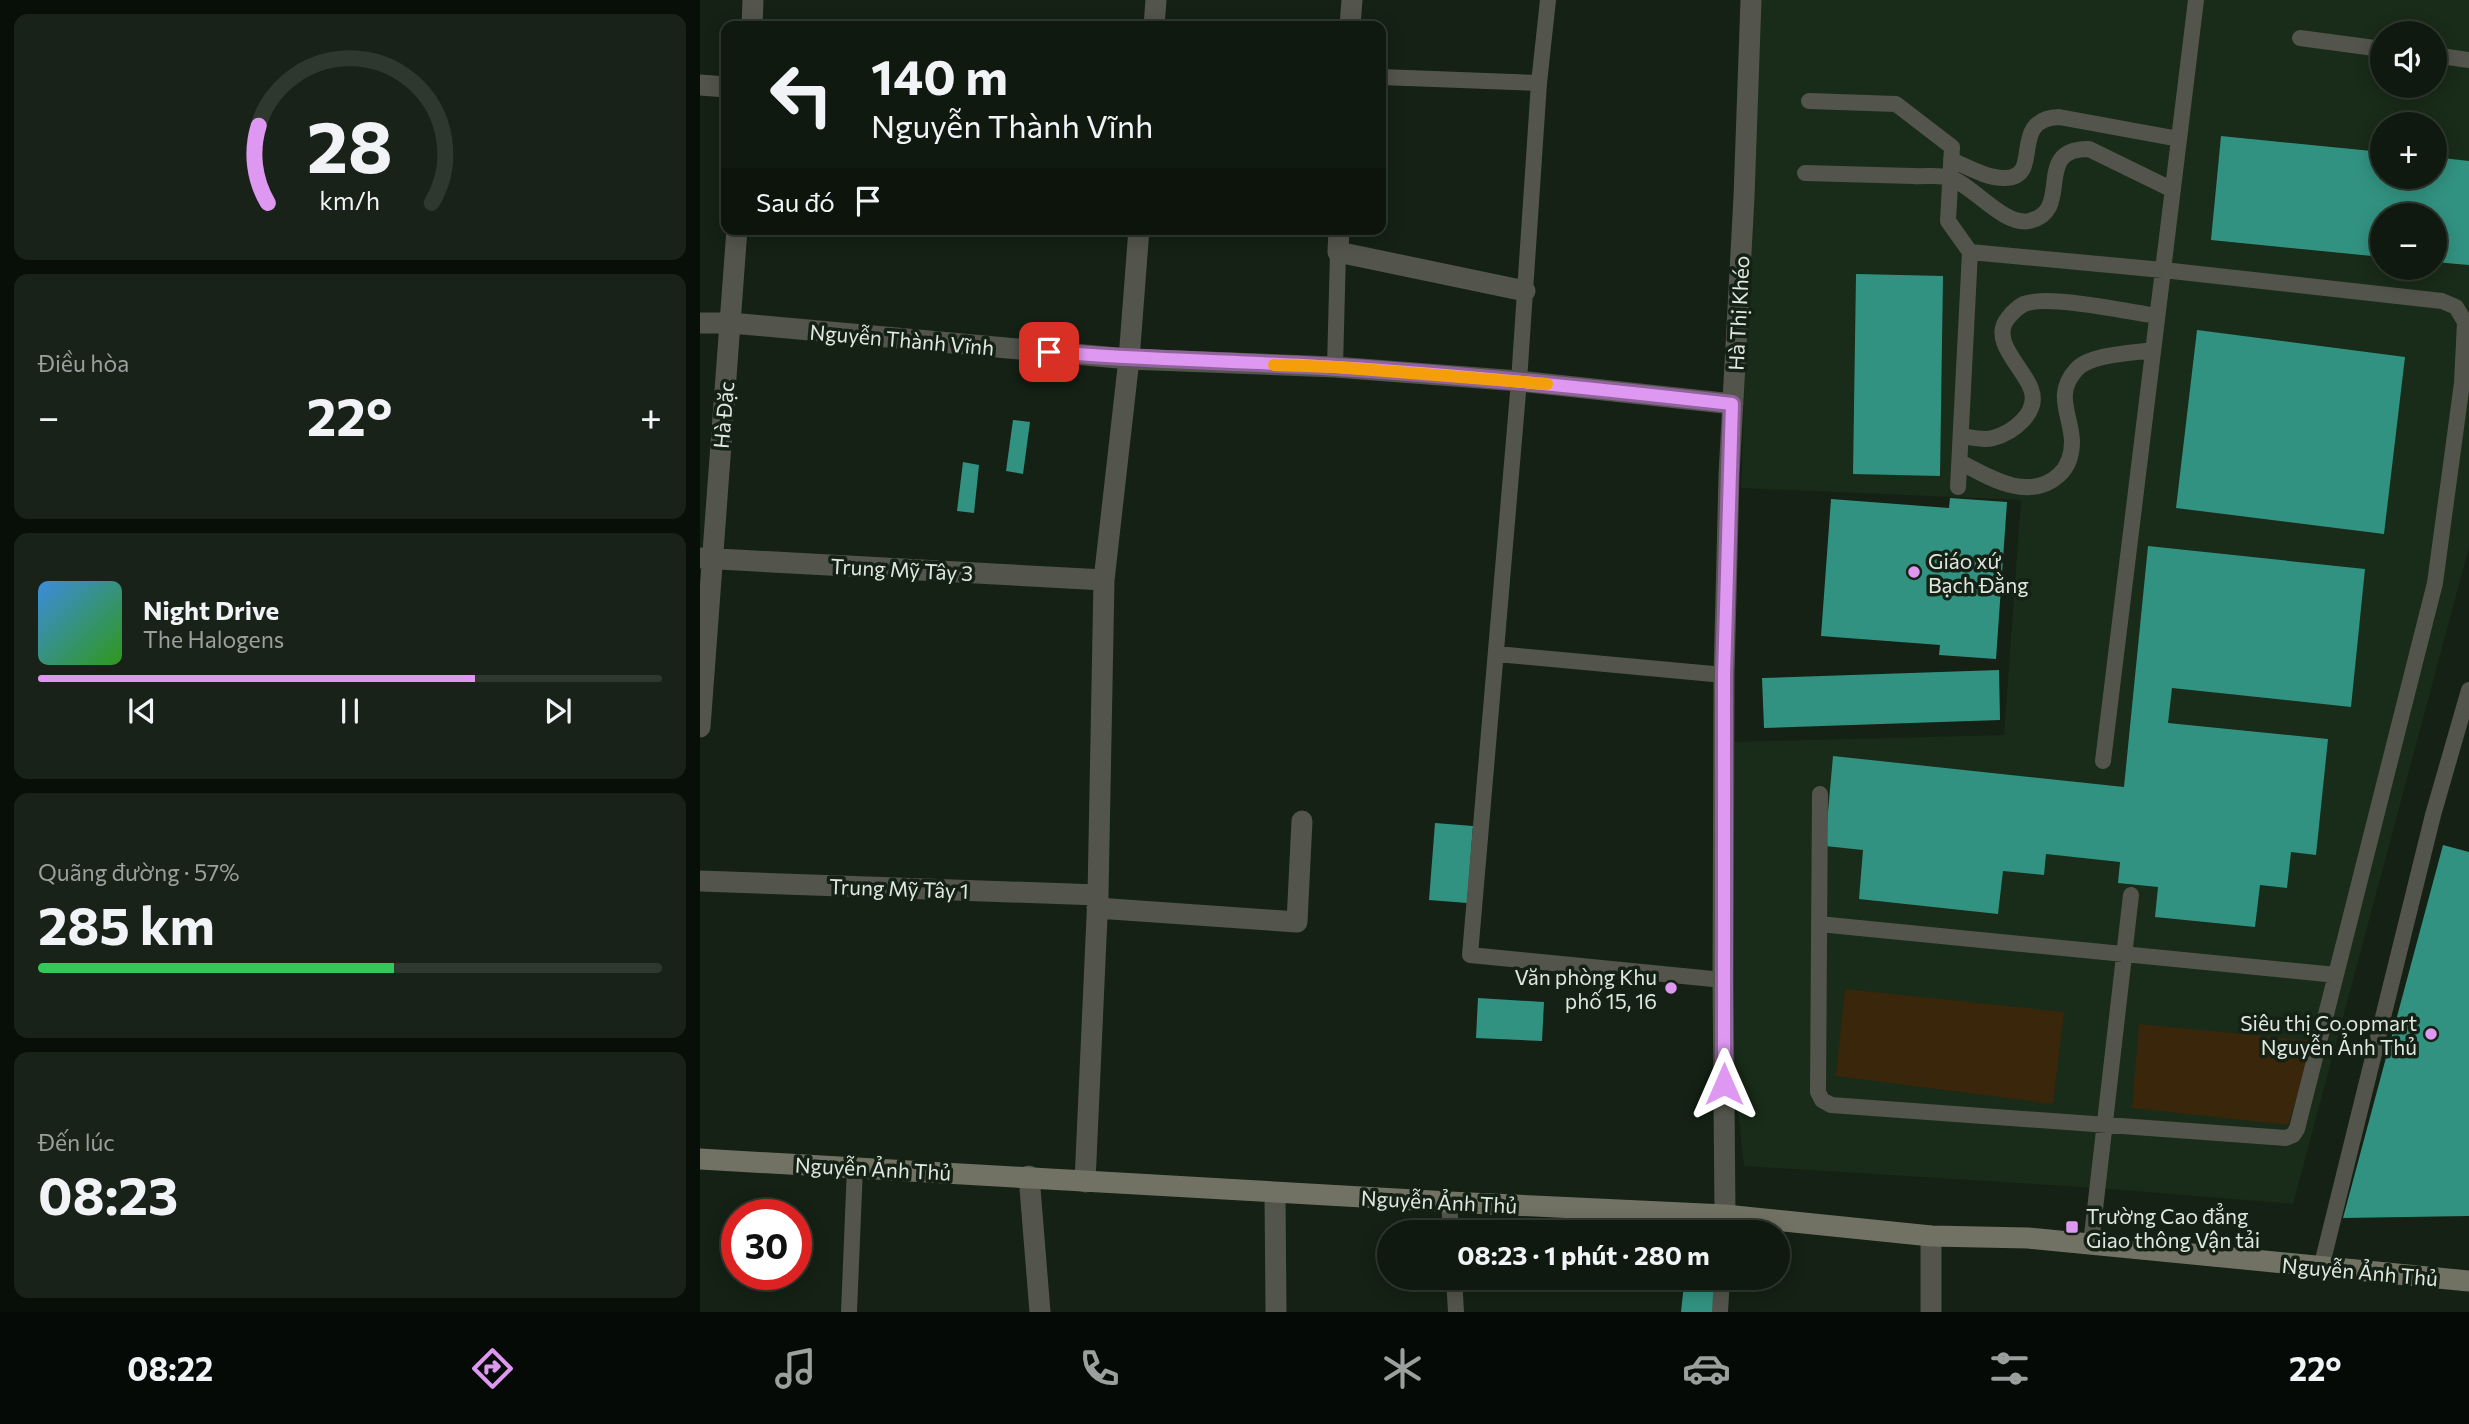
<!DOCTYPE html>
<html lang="vi">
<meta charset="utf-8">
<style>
:root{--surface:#0f190f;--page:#182218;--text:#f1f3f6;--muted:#9ba09e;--line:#2f382f;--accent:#df98f1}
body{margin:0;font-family:Commissioner,sans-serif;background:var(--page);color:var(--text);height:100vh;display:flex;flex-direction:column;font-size:26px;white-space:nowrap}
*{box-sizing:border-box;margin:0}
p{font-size:23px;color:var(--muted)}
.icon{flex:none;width:38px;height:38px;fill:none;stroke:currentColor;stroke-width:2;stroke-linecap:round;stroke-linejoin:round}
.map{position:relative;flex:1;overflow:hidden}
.details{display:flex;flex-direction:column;gap:14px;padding:14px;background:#080e08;width:700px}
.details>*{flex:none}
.banner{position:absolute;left:21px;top:21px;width:665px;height:214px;border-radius:14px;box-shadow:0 4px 18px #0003,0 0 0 2px var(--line);background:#0f190f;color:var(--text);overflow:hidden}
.buttons{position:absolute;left:1670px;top:21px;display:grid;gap:14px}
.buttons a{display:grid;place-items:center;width:77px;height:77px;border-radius:50%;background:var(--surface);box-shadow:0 4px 18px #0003,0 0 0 2px var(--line);font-size:35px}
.speed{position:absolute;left:21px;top:1199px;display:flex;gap:14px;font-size:35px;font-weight:700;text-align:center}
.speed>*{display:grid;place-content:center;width:91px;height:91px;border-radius:50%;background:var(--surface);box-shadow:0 4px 18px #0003,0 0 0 2px var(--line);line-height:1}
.speed .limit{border:10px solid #d22;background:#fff;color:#111}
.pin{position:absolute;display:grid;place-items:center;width:60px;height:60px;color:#fff;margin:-30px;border-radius:14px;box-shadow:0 4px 10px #0006}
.me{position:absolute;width:77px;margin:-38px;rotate:0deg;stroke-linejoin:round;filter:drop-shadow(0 0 5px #0008)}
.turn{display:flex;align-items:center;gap:24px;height:147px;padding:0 35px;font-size:32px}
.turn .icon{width:91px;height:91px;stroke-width:2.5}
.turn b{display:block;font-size:49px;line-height:60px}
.then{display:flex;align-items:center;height:66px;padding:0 35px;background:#0003;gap:14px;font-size:26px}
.big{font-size:52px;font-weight:700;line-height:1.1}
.details .widget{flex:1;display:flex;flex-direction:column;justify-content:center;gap:10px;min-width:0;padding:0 24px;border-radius:14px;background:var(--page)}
.details .dial{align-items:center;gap:0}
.dial svg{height:182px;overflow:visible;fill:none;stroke:var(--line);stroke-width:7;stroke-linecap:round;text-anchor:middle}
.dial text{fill:var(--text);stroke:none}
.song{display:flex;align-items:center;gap:21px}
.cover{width:84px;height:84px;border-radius:10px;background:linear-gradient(135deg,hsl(210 70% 55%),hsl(110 70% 35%))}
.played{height:7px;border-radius:4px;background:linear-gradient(90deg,var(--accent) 70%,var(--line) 70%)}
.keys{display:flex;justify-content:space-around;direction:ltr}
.heat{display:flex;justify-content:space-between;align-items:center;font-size:38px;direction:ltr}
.charge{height:10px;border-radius:5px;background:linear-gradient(90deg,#34c759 57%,var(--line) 0)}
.trip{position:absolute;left:677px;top:1220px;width:413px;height:70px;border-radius:35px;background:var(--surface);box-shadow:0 4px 18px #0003,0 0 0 2px var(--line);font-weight:700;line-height:70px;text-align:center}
.tabs{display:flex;height:112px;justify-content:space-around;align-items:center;background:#060a06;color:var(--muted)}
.tabs .icon{width:49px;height:49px}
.tabs .on{color:var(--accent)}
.tabs b{font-size:32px;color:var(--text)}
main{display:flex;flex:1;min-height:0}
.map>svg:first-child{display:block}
.built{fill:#192b19;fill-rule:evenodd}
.green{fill:#39260b}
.building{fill:#329281}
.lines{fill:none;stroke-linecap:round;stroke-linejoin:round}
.lane{stroke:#53544b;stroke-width:16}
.street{stroke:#53544b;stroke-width:21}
.secondary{stroke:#717264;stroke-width:21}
.route-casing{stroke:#91639d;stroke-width:18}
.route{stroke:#df98f1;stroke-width:12}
.slow{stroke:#f59e0b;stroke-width:12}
.poi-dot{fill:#df98f1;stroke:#142114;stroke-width:2.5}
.labels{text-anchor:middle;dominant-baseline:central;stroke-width:7;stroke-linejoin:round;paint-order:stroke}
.street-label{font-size:21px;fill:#dfe8df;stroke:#142114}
.poi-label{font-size:21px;fill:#dfe8df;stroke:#142114;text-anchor:start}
</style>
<main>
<section class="details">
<div class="widget dial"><svg viewBox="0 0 100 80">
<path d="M14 69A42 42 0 1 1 86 69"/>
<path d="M14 69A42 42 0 0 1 10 35" stroke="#df98f1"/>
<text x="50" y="56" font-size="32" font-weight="700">28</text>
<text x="50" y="72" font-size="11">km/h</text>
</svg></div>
<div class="widget"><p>Điều hòa</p>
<div class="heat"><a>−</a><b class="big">22°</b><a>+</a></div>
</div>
<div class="widget">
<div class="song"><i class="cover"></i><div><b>Night Drive</b><p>The Halogens</p></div></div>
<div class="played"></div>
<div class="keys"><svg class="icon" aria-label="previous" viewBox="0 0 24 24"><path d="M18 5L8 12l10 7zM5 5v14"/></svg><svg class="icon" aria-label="pause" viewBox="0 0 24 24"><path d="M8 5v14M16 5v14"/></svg><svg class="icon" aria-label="next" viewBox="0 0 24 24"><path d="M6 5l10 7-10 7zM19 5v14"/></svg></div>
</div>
<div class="widget"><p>Quãng đường · 57%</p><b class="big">285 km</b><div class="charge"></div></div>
<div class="widget"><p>Đến lúc</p><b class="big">08:23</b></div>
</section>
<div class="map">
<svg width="1769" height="1312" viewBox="0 0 1769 1312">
<rect width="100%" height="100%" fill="#142114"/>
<path class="built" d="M1058,0h711v547l-176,657 -195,-16 -354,-22 -13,-119 1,-305 272,-7 17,-235 -280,-12zM1682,33h52v53h-52zM1682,124h52v53h-52zM1682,215h52v53h-52z"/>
<path class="green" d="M1145,989l219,23 -11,92 -217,-28z
M1439,1024l177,17 -28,84 -156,-17z"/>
<path class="building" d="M1521,136l161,16v25h52v-20l35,4v104l-35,-3v-47h-52v42l-171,-17z
M1156,274l87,2 -3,200 -87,-2z
M1497,330l208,27 -21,177 -208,-26z
M313,420l17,2 -7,52 -17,-3z
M263,462l16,3 -5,48 -17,-2z
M1250,498l57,4 -11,157 -57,-4 1,-10 -119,-9 10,-137 118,9z
M1448,546l217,23 -14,138 -179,-19 -4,35 160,16 -12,116 -25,-3 -4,36 -27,-3 -5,42 -100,-10 3,-30 -40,-4 2,-21 -74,-8 -2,21 -41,-4 -5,43 -139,-15 4,-49 -38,-4 8,-90 291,31z
M1299,670l1,50 -236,8 -2,-50z
M735,823l38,3 -6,77 -38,-3z
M1743,845l26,7v364l-126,2z
M778,998l66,4 -2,39 -66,-3z
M984,1284l31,3 -2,25h-32z"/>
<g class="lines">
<path class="lane" d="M848,0l-9,83 -20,298 -49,574 253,25
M1600,38l82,11
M1734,55l35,5
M681,77l158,6
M1109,101l87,3 56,43 -4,74 22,31 -12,235
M1251,160c17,7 35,18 53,18 41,1 3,-59 55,-61l120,22
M1105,173c36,1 72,2 108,3 11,1 27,-2 37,2 23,7 53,48 79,43 46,-10 2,-73 60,-72l84,41
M635,367l3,-115
M1261,436c9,1 22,5 32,2 19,-5 47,-25 38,-49 -7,-21 -42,-48 -23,-71 4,-5 10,-11 16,-14 24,-10 105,8 133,12
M1260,462c30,16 69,40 99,13 9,-8 13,-21 13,-34 -1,-26 -18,-47 4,-71 13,-16 57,-17 77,-20
M797,654l227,21
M1403,761l93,-761
M1120,794l-2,298 4,8 9,5 455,33 7,-3 4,-6 138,-546 27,-200 3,-61 -9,-15 -14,-6 -279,-31 -193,-18
M1119,924l517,51
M749,1202l2,30
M1391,1244l40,-349
M1621,1268l112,-453 36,-125
M754,1278l2,34
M149,1312l6,-145
M1020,1312l2,-34"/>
<path class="street" d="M52,26l1,-26
M454,26l2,-26
M650,26l2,-26
M0,85l26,2
M639,229l-1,23 187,39
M0,323h31l398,36 206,8 184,14 214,23
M0,558l404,22
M0,727l37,-498
M0,881l398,14
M397,908l200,14 5,-101
M329,1176l11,136
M385,1182l13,-287 6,-315 25,-221 10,-130
M575,1193l1,119
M1025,1215l-2,-235 1,-305 5,-200 15,-278 7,-197
M1231,1236v76"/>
<path class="secondary" d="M0,1159l749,43 276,13 206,21 97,2 441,43"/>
</g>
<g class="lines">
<defs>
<path id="route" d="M349,352c96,8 191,9 287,15 132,8 264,22 396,37l-8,271v409"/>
</defs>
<use href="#route" class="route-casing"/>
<use href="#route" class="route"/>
<path class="slow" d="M574,365l61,2 212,17"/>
</g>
<g class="poi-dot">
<circle cx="1214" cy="572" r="7"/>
<circle cx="971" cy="988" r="7"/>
<circle cx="1731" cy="1034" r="7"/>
<rect x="1365" y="1220" width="14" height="14" rx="3.5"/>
</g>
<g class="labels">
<g class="street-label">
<text transform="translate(1038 313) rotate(-87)">Hà Thị Khéo</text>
<text transform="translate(202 339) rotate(5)">Nguyễn Thành Vĩnh</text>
<text transform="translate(23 415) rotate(-85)">Hà Đặc</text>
<text transform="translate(202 569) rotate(3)">Trung Mỹ Tây 3</text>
<text transform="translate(199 888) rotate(2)">Trung Mỹ Tây 1</text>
<text transform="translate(173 1168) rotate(3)">Nguyễn Ảnh Thủ</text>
<text transform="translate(739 1201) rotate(3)">Nguyễn Ảnh Thủ</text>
<text transform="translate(1660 1271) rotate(5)">Nguyễn Ảnh Thủ</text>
</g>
<g class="poi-label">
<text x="1228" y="560">Giáo xứ<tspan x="1228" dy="24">Bạch Đằng</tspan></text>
<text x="957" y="976" text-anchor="end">Văn phòng Khu<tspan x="957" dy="24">phố 15, 16</tspan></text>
<text x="1717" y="1022" text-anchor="end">Siêu thị Co.opmart<tspan x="1717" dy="24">Nguyễn Ảnh Thủ</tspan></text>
<text x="1386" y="1215">Trường Cao đẳng<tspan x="1386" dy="24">Giao thông Vận tải</tspan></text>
</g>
</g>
</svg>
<div class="buttons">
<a><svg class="icon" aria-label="sound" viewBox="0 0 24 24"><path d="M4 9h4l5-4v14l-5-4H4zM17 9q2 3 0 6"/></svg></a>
<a>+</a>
<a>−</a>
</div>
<div class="speed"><div class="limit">30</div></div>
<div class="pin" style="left:349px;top:352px;background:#d93025"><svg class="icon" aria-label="arrive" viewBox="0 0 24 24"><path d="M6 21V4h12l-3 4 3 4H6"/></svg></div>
<svg class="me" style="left:1024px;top:1084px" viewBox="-20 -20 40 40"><path d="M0-17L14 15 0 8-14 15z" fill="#df98f1" stroke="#fff" stroke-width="4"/></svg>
<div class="trip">08:23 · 1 phút · 280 m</div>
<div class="banner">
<div class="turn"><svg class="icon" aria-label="left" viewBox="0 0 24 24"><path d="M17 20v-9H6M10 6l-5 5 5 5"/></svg><div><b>140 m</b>Nguyễn Thành Vĩnh</div></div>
<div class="then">Sau đó<svg class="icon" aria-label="arrive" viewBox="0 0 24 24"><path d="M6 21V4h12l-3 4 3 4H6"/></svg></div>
</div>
</div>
</main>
<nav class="tabs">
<b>08:22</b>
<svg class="icon on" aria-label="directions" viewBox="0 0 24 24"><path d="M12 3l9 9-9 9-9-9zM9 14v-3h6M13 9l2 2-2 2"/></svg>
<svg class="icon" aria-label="music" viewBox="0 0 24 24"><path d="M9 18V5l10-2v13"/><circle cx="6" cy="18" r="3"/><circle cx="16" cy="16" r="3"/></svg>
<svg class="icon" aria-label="phone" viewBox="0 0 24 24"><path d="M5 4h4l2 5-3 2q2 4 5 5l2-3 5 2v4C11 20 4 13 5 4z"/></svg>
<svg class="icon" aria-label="climate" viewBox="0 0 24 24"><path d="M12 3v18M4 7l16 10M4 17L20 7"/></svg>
<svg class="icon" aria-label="car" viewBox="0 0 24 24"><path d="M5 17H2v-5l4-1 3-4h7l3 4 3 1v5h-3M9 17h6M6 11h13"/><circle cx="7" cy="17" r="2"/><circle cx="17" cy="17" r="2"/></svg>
<svg class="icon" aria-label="filters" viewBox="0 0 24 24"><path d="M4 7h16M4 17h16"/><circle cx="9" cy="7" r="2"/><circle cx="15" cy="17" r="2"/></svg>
<b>22°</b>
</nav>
